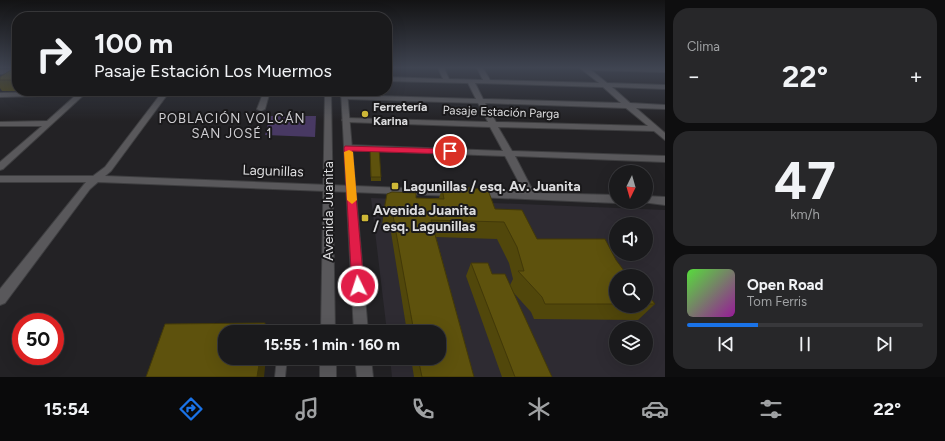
<!DOCTYPE html>
<html lang="es">
<meta charset="utf-8">
<style>
:root{--surface:#1a1a1c;--page:#272729;--text:#f1f3f6;--muted:#9fa1a3;--line:#38383b;--accent:#1a73e8}
body{margin:0;font-family:Figtree,sans-serif;background:var(--page);color:var(--text);height:100vh;display:flex;flex-direction:column;font-size:15px;white-space:nowrap}
*{box-sizing:border-box;margin:0}
p{font-size:13px;color:var(--muted)}
.icon{flex:none;width:22px;height:22px;fill:none;stroke:currentColor;stroke-width:2;stroke-linecap:round;stroke-linejoin:round}
.map{position:relative;flex:1;overflow:hidden}
.details{display:flex;flex-direction:column;gap:8px;padding:8px;background:#0e0e0f;width:280px}
.details>*{flex:none}
.guide{position:absolute;left:12px;top:12px;width:380px;height:84px;border-radius:16px;box-shadow:0 4px 16px #0002,0 0 0 1px var(--line);background:#1a1a1c;color:var(--text);overflow:hidden}
.needle{width:26px;rotate:185deg}
.fabs{position:absolute;left:609px;top:165px;display:grid;gap:8px}
.fabs a{display:grid;place-items:center;width:44px;height:44px;border-radius:50%;background:var(--surface);box-shadow:0 4px 16px #0002,0 0 0 1px var(--line);font-size:20px}
.speed{position:absolute;left:12px;top:313px;display:flex;gap:8px;font-size:20px;font-weight:700;text-align:center}
.speed>*{display:grid;place-content:center;width:52px;height:52px;border-radius:50%;background:var(--surface);box-shadow:0 4px 16px #0002,0 0 0 1px var(--line);line-height:1}
.speed .limit{border:6px solid #d22;background:#fff;color:#111}
.pin{position:absolute;display:grid;place-items:center;width:34px;height:34px;color:#fff;margin:-17px;border:2px solid #fff;border-radius:50%;box-shadow:0 1px 4px #0007}
.me{position:absolute;width:44px;margin:-22px;rotate:356deg;stroke-linejoin:round;filter:drop-shadow(0 0 3px #0008)}
.turn{display:flex;align-items:center;gap:14px;height:84px;padding:0 16px;font-size:18px}
.turn .icon{width:52px;height:52px;stroke-width:2.5}
.turn b{display:block;font-size:28px;line-height:34px}
.big{font-size:30px;font-weight:700;line-height:1.1}
.details .widget{flex:1;display:flex;flex-direction:column;justify-content:center;gap:6px;min-width:0;padding:0 14px;border-radius:16px;background:var(--page)}
.details .dial{align-items:center;gap:0}
.dial b{font-size:52px;line-height:1}
.song{display:flex;align-items:center;gap:12px}
.cover{width:48px;height:48px;border-radius:6px;background:linear-gradient(135deg,hsl(110 70% 55%),hsl(300 70% 35%))}
.played{height:4px;border-radius:2px;background:linear-gradient(90deg,var(--accent) 30%,var(--line) 30%)}
.keys{display:flex;justify-content:space-around;direction:ltr}
.heat{display:flex;justify-content:space-between;align-items:center;font-size:22px;direction:ltr}
.trip{position:absolute;left:218px;top:325px;width:228px;height:40px;border-radius:16px;background:var(--surface);box-shadow:0 4px 16px #0002,0 0 0 1px var(--line);font-weight:700;line-height:40px;text-align:center}
.dock{display:flex;height:64px;justify-content:space-around;align-items:center;background:#0a0a0b;color:var(--muted)}
.dock .icon{width:28px;height:28px}
.dock .selected{color:var(--accent)}
.dock b{font-size:18px;color:var(--text)}
main{display:flex;flex:1;min-height:0}
.map>svg:first-child{display:block}
.built{fill:#2e2b32;fill-rule:evenodd}
.green{fill:#483963}
.lines{fill:none;stroke-linecap:round;stroke-linejoin:round}
.service-casing{stroke:#3e3e40;stroke-width:2}
.minor-casing{stroke:#3e3e40;stroke-width:2}
.secondary-casing{stroke:#3e3e40;stroke-width:2}
.service{fill:#59585b;fill-rule:evenodd}
.minor{fill:#59585b;fill-rule:evenodd}
.secondary{fill:#59585b;fill-rule:evenodd}
.wall{fill:#51470b}
.shaded-wall{fill:#423909}
.building{fill:#5e520d;stroke:#423909}
.route{fill:#e11d48;stroke:#92132f}
.slow{fill:#f59e0b}
.poi-dot{fill:#ceb837;stroke:#1a191b;stroke-width:1.5}
.labels{text-anchor:middle;dominant-baseline:central;stroke-width:4;stroke-linejoin:round;paint-order:stroke}
.far-poi-label{font-size:12px;font-weight:bold;fill:#dcdcde;stroke:#1a191b;text-anchor:start}
.far-street-label{font-size:12px;fill:#dcdcde;stroke:#1a191b}
.far-neighbourhood-label{font-size:13px;letter-spacing:1px;fill:#cecdd1;stroke:#1a191b}
.street-label{font-size:14px;fill:#dcdcde;stroke:#1a191b}
.poi-label{font-size:14px;font-weight:bold;fill:#dcdcde;stroke:#1a191b;text-anchor:start}
</style>
<main>
<div class="map">
<svg width="665" height="377" viewBox="0 0 665 377">
<rect width="100%" height="100%" fill="#232225"/>
<path class="built" d="M371,198l294,12v167h-273l-2,-19h49v-26h-52zM616,224h30v30h-30zM616,276h30v30h-30zM616,328h30v30h-30z"/>
<path class="green" d="M270,116h46l-1,21 -50,-2z"/>
<g class="lines">
<defs>
<path id="service" d="M277,358h10l-2,19h-10z"/>
<path id="minor" d="M438,68h6l5,11 34,1 -6,-12h6l7,12 109,3 -19,-15h85v4l-74,-2 16,13 58,2v4l-53,-2 18,16 35,2v4l-29,-1 29,25v7l-11,-9 -156,-4 14,24 153,5v6l-150,-6 19,37 82,2v7h2l-2,1 -140,-6 -5,-3 5,-3 48,1 -19,-36 -160,-6 -1,-2 4,-3 155,6 -13,-24 -144,-5 -4,-2 4,-2 142,4 -10,-19 -133,-4 -4,-2 4,-2 131,4 -8,-16 -81,-2v-4l56,2zM475,83l128,4 18,16 -138,-4zM485,103l141,5 22,18 -152,-4z
M17,69v4l-17,1v-4z
M88,91l-85,78 -3,1v-8l42,-36h-42v-4l47,-1 29,-26 -76,2v-4z
M163,91h7l-59,80 -6,5 349,14 5,3 -5,3 -356,-14 -8,7 -85,114 -5,2v-16l86,-107h-86v-6h93l12,-9z
M264,91h6l-5,18 -4,2 -4,-2z
M646,196l19,1v8l-23,-3h4z"/>
<path id="secondary" d="M325,91h6l4,241h-14z
M341,91h6l21,241h-14z
M320,358h16v19h-16z
M355,358h16l2,19h-16z"/>
</defs>
<use href="#service" class="service-casing"/>
<use href="#minor" class="minor-casing"/>
<use href="#secondary" class="secondary-casing"/>
<use href="#service" class="service"/>
<use href="#minor" class="minor"/>
<use href="#secondary" class="secondary"/>
</g>
<path class="wall" d="M17,68v23h5h-20l-2,-3v-11z
M370,148l11,29v4h-10z
M457,186l38,23 42,30 79,37v30h30v-12l9,10 -17,16 -104,-1 -3,-7 -18,-20 39,85h-50l-36,-101 5,-13 39,22 3,-6 -4,-16 -12,-24 -61,-2 38,140h-60l-3,-19h28v-26h-32l-17,-106h-8l2,-16 32,-12h23l3,-9h15z"/>
<path class="shaded-wall" d="M265,323l2,9h-3z
M260,358h6l-2,19h-7z"/>
<path class="building" d="M14,68h3v12h-17v-3z
M370,148h9l2,29h-10z
M457,186l31,4 7,19 27,1 15,29h68l11,21 12,16h-12v28h-71l-3,-7 -24,-26h6l-7,-24 -13,-25 -73,-2 43,157h-52l-4,-19h21v-26h-25l-22,-122h-8l3,-16 5,-2 24,1v5l28,1 -2,-10 16,1z
M471,263h17l4,11h13l47,103h-37z
M646,294l2,1 7,9h-9z
M265,323l-1,9h-39v26h35l-3,19h-111l19,-53z"/>
<linearGradient id="sky" x2="0" y2="1"><stop stop-color="#131314"/><stop offset="0.56" stop-color="#3f4451"/><stop offset="1" stop-color="#3f4451" stop-opacity="0"/></linearGradient>
<rect width="665" height="121" fill="url(#sky)"/>
<path class="route" d="M345,146l105,3 4,2 -4,3 -98,-3 12,135 -2,4 -4,1 -5,-1 -1,-4 -8,-138z"/>
<path class="slow" d="M349,150l4,2 4,48 -5,4 -5,-4 -3,-48z"/>
<g class="poi-dot">
<circle cx="365" cy="114" r="4"/>
<rect x="391" y="182" width="8" height="8" rx="2"/>
<rect x="361" y="214" width="8" height="8" rx="2"/>
</g>
<g class="labels">
<g class="far-poi-label">
<text x="373" y="107">Ferretería<tspan x="373" dy="14">Karina</tspan></text>
</g>
<g class="far-street-label">
<text transform="translate(501 112) rotate(2)">Pasaje Estación Parga</text>
</g>
<g class="far-neighbourhood-label">
<text x="232" y="118">POBLACIÓN VOLCÁN<tspan x="232" dy="15">SAN JOSÉ 1</tspan></text>
</g>
<g class="street-label">
<text transform="translate(273 171) rotate(2)">Lagunillas</text>
<text transform="translate(328 211) rotate(-90)">Avenida Juanita</text>
</g>
<g class="poi-label">
<text x="403" y="186">Lagunillas / esq. Av. Juanita</text>
<text x="373" y="210">Avenida Juanita<tspan x="373" dy="16">/ esq. Lagunillas</tspan></text>
</g>
</g>
</svg>
<div class="fabs">
<a><svg class="needle" viewBox="-14 -14 28 28"><path d="M0-13l5 13h-10z" fill="#e53935"/><path d="M0 13l5-13h-10z" fill="#9fa1a3"/></svg></a>
<a><svg class="icon" aria-label="sound" viewBox="0 0 24 24"><path d="M4 9h4l5-4v14l-5-4H4zM17 9q2 3 0 6"/></svg></a>
<a><svg class="icon" aria-label="search" viewBox="0 0 24 24"><circle cx="10" cy="10" r="6"/><path d="M15 15l6 6"/></svg></a>
<a><svg class="icon" aria-label="layers" viewBox="0 0 24 24"><path d="M12 4l9 5-9 5-9-5zM3 14l9 5 9-5"/></svg></a>
</div>
<div class="speed"><div class="limit">50</div></div>
<div class="pin" style="left:450px;top:151px;background:#d93025"><svg class="icon" aria-label="arrive" viewBox="0 0 24 24"><path d="M6 21V4h12l-3 4 3 4H6"/></svg></div>
<svg class="me" style="left:358px;top:286px" viewBox="-20 -20 40 40"><circle r="17" fill="#e11d48" stroke="#fff" stroke-width="3"/><path d="M0-11L8 9 0 5-8 9z" fill="#fff"/></svg>
<div class="trip">15:55 · 1 min · 160 m</div>
<div class="guide">
<div class="turn"><svg class="icon" aria-label="right" viewBox="0 0 24 24"><path d="M7 20v-9h11M14 6l5 5-5 5"/></svg><div><b>100 m</b>Pasaje Estación Los Muermos</div></div>
</div>
</div>
<section class="details">
<div class="widget"><p>Clima</p>
<div class="heat"><a>−</a><b class="big">22°</b><a>+</a></div>
</div>
<div class="widget dial"><b>47</b><p>km/h</p></div>
<div class="widget">
<div class="song"><i class="cover"></i><div><b>Open Road</b><p>Tom Ferris</p></div></div>
<div class="played"></div>
<div class="keys"><svg class="icon" aria-label="previous" viewBox="0 0 24 24"><path d="M18 5L8 12l10 7zM5 5v14"/></svg><svg class="icon" aria-label="pause" viewBox="0 0 24 24"><path d="M8 5v14M16 5v14"/></svg><svg class="icon" aria-label="next" viewBox="0 0 24 24"><path d="M6 5l10 7-10 7zM19 5v14"/></svg></div>
</div>
</section>
</main>
<nav class="dock">
<b>15:54</b>
<svg class="icon selected" aria-label="directions" viewBox="0 0 24 24"><path d="M12 3l9 9-9 9-9-9zM9 14v-3h6M13 9l2 2-2 2"/></svg>
<svg class="icon" aria-label="music" viewBox="0 0 24 24"><path d="M9 18V5l10-2v13"/><circle cx="6" cy="18" r="3"/><circle cx="16" cy="16" r="3"/></svg>
<svg class="icon" aria-label="phone" viewBox="0 0 24 24"><path d="M5 4h4l2 5-3 2q2 4 5 5l2-3 5 2v4C11 20 4 13 5 4z"/></svg>
<svg class="icon" aria-label="climate" viewBox="0 0 24 24"><path d="M12 3v18M4 7l16 10M4 17L20 7"/></svg>
<svg class="icon" aria-label="car" viewBox="0 0 24 24"><path d="M5 17H2v-5l4-1 3-4h7l3 4 3 1v5h-3M9 17h6M6 11h13"/><circle cx="7" cy="17" r="2"/><circle cx="17" cy="17" r="2"/></svg>
<svg class="icon" aria-label="filters" viewBox="0 0 24 24"><path d="M4 7h16M4 17h16"/><circle cx="9" cy="7" r="2"/><circle cx="15" cy="17" r="2"/></svg>
<b>22°</b>
</nav>
